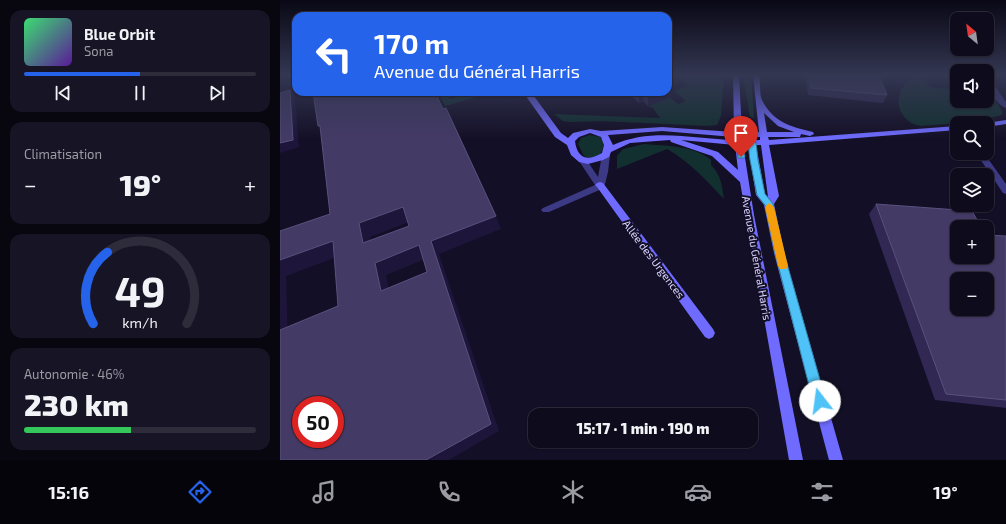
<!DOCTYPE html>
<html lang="fr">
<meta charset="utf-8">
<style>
:root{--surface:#0e0b1c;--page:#171425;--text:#f1f3f6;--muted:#9b9ba3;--line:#2e2b3b;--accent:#2563eb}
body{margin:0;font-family:"Exo 2",sans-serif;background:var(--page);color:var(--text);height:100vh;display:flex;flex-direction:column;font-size:15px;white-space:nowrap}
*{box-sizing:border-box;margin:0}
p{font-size:13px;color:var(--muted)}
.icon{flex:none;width:22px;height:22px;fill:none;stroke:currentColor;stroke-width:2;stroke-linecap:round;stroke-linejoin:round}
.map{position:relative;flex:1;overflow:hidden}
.drawer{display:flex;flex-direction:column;gap:10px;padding:10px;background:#08060f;width:280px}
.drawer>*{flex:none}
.guide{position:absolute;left:12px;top:12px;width:380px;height:84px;border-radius:12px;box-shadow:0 1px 3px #0004,0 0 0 1px var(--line);background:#2563eb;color:#fff;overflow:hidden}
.needle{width:26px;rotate:331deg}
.controls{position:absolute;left:670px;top:12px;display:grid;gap:8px}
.controls a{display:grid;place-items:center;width:44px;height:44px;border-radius:8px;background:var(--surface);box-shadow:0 1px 3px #0004,0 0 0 1px var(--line);font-size:20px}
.speed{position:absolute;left:12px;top:396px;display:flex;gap:8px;font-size:20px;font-weight:700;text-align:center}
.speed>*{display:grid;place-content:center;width:52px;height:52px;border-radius:50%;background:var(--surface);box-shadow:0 1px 3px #0004,0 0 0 1px var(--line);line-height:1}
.speed .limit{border:6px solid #d22;background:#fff;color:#111}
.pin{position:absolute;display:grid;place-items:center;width:34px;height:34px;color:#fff;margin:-41px -17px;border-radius:50% 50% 50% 0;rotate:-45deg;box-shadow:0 0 4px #0007}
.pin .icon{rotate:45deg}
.me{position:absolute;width:44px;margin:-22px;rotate:345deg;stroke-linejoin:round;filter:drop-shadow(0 0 3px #0008)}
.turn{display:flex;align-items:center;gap:14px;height:84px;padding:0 16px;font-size:18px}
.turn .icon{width:52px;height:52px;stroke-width:2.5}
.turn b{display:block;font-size:28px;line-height:34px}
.big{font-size:30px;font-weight:800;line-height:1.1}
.drawer .widget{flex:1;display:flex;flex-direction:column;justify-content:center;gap:6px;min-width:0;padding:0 14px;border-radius:12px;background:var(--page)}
.drawer .dial{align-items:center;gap:0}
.dial svg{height:104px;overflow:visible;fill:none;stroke:var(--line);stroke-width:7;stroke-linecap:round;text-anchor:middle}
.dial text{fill:var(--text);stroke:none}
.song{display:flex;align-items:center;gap:12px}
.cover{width:48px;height:48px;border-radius:6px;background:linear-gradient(135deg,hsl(140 70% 55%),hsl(270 70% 35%))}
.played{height:4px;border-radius:2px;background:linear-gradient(90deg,var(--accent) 50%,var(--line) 50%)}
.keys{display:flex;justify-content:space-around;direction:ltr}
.heat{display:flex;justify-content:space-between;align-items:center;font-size:22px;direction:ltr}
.charge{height:6px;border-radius:3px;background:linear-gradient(90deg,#34c759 46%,var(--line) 0)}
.trip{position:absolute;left:248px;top:408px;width:230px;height:40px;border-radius:12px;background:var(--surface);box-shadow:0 1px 3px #0004,0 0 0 1px var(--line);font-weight:800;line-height:40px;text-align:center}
.menu{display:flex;height:64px;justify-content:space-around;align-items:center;background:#06040b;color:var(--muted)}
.menu .icon{width:28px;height:28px}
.menu .selected{color:var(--accent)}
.menu b{font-size:18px;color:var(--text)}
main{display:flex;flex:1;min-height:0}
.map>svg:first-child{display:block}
.green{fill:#12302f}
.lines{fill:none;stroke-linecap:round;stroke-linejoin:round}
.street{fill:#3d3a85;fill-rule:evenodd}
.secondary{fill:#6f6bff;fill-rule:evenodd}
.wall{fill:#312854}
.shaded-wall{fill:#1d163a}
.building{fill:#433a66;stroke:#5a527e;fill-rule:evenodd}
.route{fill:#4fc3f7;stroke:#337fa1}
.slow{fill:#f59e0b}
.labels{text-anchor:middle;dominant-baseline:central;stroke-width:4;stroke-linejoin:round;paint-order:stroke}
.street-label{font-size:11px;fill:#d9d4ff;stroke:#130f26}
</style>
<main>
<section class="drawer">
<div class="widget">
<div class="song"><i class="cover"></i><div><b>Blue Orbit</b><p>Sona</p></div></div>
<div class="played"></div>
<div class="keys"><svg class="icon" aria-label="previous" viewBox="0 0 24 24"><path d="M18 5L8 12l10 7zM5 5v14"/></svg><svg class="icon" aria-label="pause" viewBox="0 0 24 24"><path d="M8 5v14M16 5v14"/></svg><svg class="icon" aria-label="next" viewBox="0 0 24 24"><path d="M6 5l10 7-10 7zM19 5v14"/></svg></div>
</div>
<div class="widget"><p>Climatisation</p>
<div class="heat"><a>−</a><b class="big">19°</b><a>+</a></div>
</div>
<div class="widget dial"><svg viewBox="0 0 100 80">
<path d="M14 69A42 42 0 1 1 86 69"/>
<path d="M14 69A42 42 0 0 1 25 14" stroke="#2563eb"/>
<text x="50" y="56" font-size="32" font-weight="700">49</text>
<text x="50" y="72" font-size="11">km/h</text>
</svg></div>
<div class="widget"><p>Autonomie · 46%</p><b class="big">230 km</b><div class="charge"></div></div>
</section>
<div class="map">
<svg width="726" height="460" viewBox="0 0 726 460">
<rect width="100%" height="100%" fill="#130f26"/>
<path class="green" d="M388,75h56l-3,41 -4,9 -10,1 -105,-5 -30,1 -9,-1 -9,-7 106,4 -7,-10 -5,-2 22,-8 8,6 8,-3 -12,-10 14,-5 -12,-10 -8,3z
M463,75h8l3,43 -4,-1z
M639,75h5l5,12 28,3v11l38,-1 7,11v4l-31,7 -50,4c-21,-3 -30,-27 -15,-43 3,-3 8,-6 13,-8z
M158,92h8l4,7 25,-7h19l-49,14z
M310,135l10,2 4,4c-1,12 -6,21 -20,15l-6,-12 3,-6z
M364,144c22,2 49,1 67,16v5c10,10 11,20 13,34 -18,-19 -34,-37 -57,-50l-50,20v-13l6,-7z"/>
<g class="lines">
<path class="street" d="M707,76l2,1 17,25v6c-11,-4 -19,-21 -19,-32z
M326,152l4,3 -2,17 -4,16 -55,24h-6l-2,-2 2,-2 52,-23 -16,-24 4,-3 3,1 12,18 4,-22z
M696,153h8l22,31v10l-3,-1z"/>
<path class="secondary" d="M453,75h6l3,57h17l-6,-57h6c2,7 0,18 3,25 11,22 29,27 51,32l1,2 -4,2 -9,-2 -1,3h-32l1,3 188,-14v4l-188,15 10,51 -5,8 10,49 59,207h-14l-55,-207 -10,-48 -8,-10 -8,-50h-5l11,70 49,245h-14l-49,-278 -28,-26 -41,-14 -1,-2 -40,3 -19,9 -2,5 -6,3 -15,4 -9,-2 -8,-7 -4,-10 -12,-8 -32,-45h8l30,41 7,5 5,-5 17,-4 11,2 61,-4 72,5zM484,113l14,13 16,6h-27zM382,131l72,6 1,3c-41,-1 -83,-13 -122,5l-5,-10zM310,133l11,4 3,8 -2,8c-15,9 -25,5 -27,-12l4,-4zM462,137h18v3h-7l-6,-3 -4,3zM401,140l54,5 3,25 -20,-18zM476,145h5l7,52 -3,-3z
M726,120v4l-19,3v-4h-1z
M320,182l3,1 110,146 2,4 -2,4 -4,2 -4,-2 -108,-150 -2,-2 2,-2z"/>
</g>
<path class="wall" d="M525,75h74l8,20 -4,8 -75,-8z
M391,81v3l-1,14 -22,8 -5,-5 -4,2 -12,-11h41z
M596,204l81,53 49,-21v172l-71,-8 -66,-186z"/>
<path class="shaded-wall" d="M391,81l-1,3h1l-1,14 -22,8v-10l11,-4h9v-7l1,-3z
M10,90l5,8 4,49 -19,6v-10z
M184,92h11l-15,4 -1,-3z
M363,92v9l-4,2v-10z
M123,207l9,14 -42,16 4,19 -11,-13 -4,-20z
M216,216l5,13 -62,25 60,177 -50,29h-23l5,-219z
M53,241l12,13 -59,22 2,69 -8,-4v-81z
M139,245l9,13 -42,17 6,28 -11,-12 -6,-28z"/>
<path class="building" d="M529,75h70l8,20 -76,-7z
M388,79l3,2 -2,1 2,2 -3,1z
M388,86l3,2 -3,1z
M10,90l3,50 -13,3v-50z
M33,92h122l8,17 3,-1 50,108 -65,25 60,183 -65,36h-146v-130l58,-24 -5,-65 -53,19v-29l50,-17 -10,-88h-2zM123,207l6,19 -46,17 -4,-20zM139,245l8,27 -46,19 -6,-28zM21,405h34v34h-34z
M364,92h15l-11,4z
M596,204l96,7 9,16h-24v30h30v-22l19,1v164l-60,-6zM677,279h30v30h-30z"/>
<linearGradient id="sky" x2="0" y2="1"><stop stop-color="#0a0815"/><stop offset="0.54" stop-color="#333752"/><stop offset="1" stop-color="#333752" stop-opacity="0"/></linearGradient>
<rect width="726" height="139" fill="url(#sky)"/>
<path class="route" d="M456,132h5l15,11 2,17 7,34 8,10 11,49 42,148 -2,4 -4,2 -5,-2 -2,-4 -38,-148 -10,-48 -8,-10 -7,-35 -2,-16 -5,-4 2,17 -1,1h-6z"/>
<path class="slow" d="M489,203l5,4 14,59 -2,3h-6l-2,-3 -13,-59z"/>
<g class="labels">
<g class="street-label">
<text transform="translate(477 258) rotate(80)">Avenue du Général Harris</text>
<text transform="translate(374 259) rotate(53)">Allée des Urgences</text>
</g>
</g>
</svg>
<div class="controls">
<a><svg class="needle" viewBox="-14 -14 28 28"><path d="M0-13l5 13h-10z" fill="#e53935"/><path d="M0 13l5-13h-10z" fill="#9b9ba3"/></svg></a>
<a><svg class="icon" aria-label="sound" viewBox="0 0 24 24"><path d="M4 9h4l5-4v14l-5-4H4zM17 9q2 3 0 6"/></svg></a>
<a><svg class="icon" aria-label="search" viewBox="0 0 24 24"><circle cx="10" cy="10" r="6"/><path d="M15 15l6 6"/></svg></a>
<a><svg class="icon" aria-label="layers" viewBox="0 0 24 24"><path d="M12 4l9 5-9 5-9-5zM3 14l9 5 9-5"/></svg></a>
<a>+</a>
<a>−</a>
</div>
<div class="speed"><div class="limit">50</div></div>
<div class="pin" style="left:461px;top:157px;background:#d93025"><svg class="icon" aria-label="arrive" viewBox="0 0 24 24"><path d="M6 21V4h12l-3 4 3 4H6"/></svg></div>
<svg class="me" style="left:540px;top:401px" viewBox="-20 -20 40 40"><circle r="19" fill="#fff"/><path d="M0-13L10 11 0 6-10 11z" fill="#4fc3f7"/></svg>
<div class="trip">15:17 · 1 min · 190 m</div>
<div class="guide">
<div class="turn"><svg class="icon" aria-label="left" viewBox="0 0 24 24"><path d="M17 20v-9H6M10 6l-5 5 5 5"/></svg><div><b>170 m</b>Avenue du Général Harris</div></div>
</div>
</div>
</main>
<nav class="menu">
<b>15:16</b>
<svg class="icon selected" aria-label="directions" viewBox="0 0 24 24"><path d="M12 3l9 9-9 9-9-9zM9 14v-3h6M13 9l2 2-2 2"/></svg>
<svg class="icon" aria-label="music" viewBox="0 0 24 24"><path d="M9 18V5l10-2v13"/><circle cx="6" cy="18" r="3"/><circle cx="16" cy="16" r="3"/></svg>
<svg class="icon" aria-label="phone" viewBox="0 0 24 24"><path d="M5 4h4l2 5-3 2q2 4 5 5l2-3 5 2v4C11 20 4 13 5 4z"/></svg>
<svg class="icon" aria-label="climate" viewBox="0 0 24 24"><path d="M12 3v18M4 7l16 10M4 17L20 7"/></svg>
<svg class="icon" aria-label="car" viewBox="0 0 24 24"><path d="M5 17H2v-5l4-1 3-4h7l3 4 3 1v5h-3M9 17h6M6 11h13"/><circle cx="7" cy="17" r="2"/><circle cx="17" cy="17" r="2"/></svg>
<svg class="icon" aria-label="filters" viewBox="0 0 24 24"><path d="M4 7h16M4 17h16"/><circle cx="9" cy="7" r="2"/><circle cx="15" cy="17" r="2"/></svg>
<b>19°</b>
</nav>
